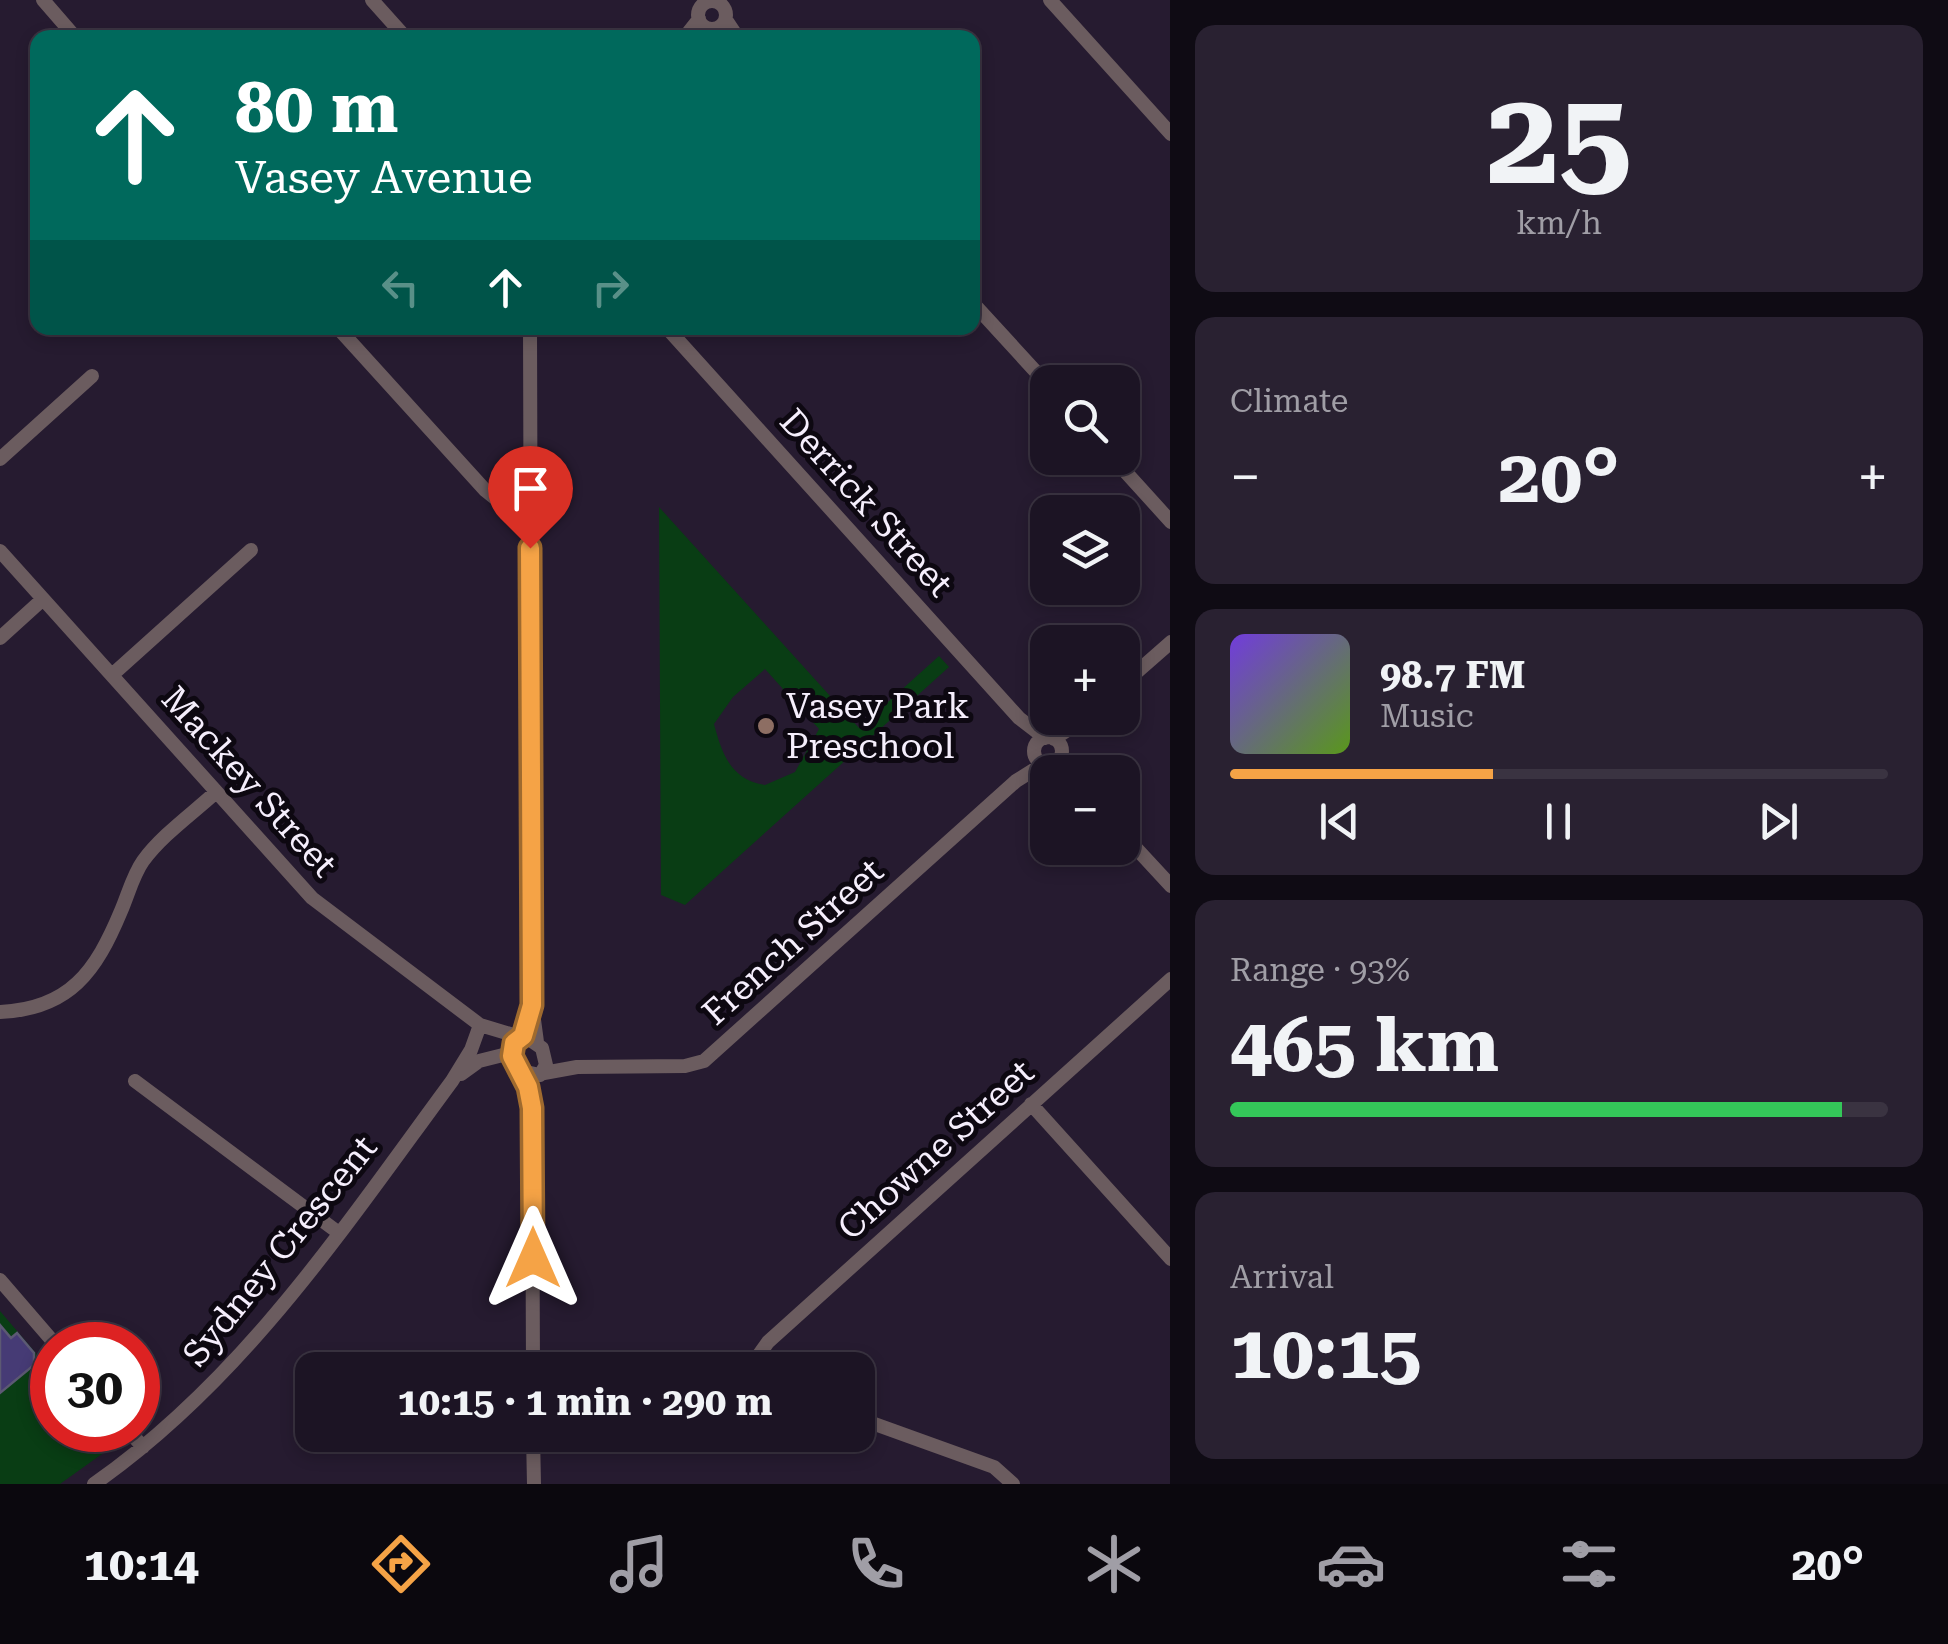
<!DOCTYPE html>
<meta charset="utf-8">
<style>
:root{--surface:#1c1424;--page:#292131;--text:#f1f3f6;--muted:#a09ea6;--line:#3a3341;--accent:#f5a346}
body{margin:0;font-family:"Roboto Serif",serif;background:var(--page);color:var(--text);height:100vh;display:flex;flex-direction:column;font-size:38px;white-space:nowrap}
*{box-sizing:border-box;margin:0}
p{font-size:32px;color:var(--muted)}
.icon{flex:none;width:55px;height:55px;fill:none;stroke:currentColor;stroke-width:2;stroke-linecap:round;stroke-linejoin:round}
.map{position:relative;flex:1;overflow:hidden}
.drawer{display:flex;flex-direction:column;gap:25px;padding:25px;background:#0f0b14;width:778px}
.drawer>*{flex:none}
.top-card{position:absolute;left:30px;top:30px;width:950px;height:305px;border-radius:20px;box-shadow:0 5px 15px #0003,0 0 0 2px var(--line);background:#00695c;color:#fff;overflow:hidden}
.fabs{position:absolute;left:1030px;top:365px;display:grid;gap:20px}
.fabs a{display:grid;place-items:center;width:110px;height:110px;border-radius:20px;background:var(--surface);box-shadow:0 5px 15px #0003,0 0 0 2px var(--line);font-size:50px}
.speed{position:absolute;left:30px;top:1322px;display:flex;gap:20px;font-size:50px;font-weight:700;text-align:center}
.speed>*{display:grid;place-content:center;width:130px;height:130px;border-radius:50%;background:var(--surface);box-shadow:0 5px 15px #0003,0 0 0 2px var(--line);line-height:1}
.speed .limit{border:15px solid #d22;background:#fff;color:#111}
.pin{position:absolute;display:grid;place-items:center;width:85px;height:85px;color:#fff;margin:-102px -42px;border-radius:50% 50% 50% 0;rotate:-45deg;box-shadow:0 0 10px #0007}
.pin .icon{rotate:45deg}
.me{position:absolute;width:110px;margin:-55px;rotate:0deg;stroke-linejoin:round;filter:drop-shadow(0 0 8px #0008)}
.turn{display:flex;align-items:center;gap:35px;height:210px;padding:0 40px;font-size:45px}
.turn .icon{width:130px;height:130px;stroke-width:2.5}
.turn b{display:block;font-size:70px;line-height:85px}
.lanes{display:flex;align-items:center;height:95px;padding:0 40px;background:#0003;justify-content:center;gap:50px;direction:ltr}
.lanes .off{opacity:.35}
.big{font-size:75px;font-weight:700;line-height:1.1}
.drawer .widget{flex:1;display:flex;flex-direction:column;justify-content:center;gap:15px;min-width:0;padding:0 35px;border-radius:20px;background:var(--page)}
.drawer .dial{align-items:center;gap:0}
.dial b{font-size:130px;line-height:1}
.song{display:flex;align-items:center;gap:30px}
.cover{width:120px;height:120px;border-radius:15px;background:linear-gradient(135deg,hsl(260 70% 55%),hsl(90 70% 35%))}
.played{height:10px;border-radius:5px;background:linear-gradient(90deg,var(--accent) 40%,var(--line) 40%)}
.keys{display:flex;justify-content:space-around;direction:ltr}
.heat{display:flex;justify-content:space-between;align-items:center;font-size:55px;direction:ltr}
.charge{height:15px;border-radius:8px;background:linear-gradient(90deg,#34c759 93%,var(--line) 0)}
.trip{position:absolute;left:295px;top:1352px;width:580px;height:100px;border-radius:20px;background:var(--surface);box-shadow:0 5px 15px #0003,0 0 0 2px var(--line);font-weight:700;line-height:100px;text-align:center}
.menu{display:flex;height:160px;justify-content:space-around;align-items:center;background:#0b080e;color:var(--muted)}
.menu .icon{width:70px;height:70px}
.menu .current{color:var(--accent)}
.menu b{font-size:45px;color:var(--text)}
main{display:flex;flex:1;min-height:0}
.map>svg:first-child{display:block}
.green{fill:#093d14;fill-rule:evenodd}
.building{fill:#463b75;stroke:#5c5973;stroke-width:2.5}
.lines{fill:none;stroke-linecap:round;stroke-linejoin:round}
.street{stroke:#6b5c5f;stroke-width:14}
.route-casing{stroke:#9f6a2e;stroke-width:25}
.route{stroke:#f5a346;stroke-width:18}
.education-dot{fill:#8d6e63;stroke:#0d0811;stroke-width:4}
.labels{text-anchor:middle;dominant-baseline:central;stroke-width:10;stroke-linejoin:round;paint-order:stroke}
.street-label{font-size:35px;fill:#f5eefc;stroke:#0d0811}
.poi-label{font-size:35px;fill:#f5eefc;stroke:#0d0811;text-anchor:start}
</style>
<main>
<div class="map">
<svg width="1171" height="1484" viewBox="0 0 1171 1484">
<rect width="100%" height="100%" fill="#261b30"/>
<path class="green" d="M659,507l200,221 80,-72 10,11 -264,238 -24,-10zM765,669l54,60 -24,43 -30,13c-34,-5 -43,-31 -51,-61l19,-27z
M0,1311l52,61v58h51l8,9 -2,10 -49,35h-60z"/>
<path class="building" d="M0,1325l11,13 6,-5 17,20v12l-34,28z"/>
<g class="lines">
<path class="street" d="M43,0l33,38
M372,0l34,38
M1050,0l121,134
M698 15a14 14 0 1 1 28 0a14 14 0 1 1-28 0Z
M726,20l12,18
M684,38l15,-19
M972,302l76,83
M338,328l147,162 15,12 30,6
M530,328l2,677 5,37
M667,328l352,390 26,20
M1113,458l58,64
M0,459l92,-83
M0,551l312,347 168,127 40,12
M0,638l43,-39
M112,675l139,-125
M1122,685l49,-43
M1034 751a14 14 0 1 1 28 0a14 14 0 1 1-28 0Z
M1054,739l32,-21
M1122,833l49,53
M0,1012c70,-3 96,-41 121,-101 7,-16 12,-36 22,-50 19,-26 49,-47 73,-69
M521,1071l19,4 6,-10 -4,-17 -19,-13c-21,16 -5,28 2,46 3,9 5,18 7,27l1,262
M544,1073l33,-6 108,-1 19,-5 312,-280 27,-17
M461,1074l18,-13 24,-6
M135,1081l204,152
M1031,1104l140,155
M0,1280l56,65
M748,1370l20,-28 403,-363
M858,1418l136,49 19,17
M128,1430l15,17
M533,1435l1,49
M94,1484c150,-105 251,-258 358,-403l19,-31 9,-25"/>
</g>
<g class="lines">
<defs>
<path id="route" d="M530,548l2,457 -9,31 -9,7 -2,13 16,31 4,21 1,150"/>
</defs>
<use href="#route" class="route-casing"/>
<use href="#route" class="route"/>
</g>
<circle class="education-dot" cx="766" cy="726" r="10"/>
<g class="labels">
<g class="street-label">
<text transform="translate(866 503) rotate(48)">Derrick Street</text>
<text transform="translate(249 782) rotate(48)">Mackey Street</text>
<text transform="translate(793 942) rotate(-42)">French Street</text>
<text transform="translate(936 1150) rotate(-42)">Chowne Street</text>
<text transform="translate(280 1251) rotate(-51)">Sydney Crescent</text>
</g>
<g class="poi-label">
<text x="786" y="706">Vasey Park<tspan x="786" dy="40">Preschool</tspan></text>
</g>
</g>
</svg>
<div class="fabs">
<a><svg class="icon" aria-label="search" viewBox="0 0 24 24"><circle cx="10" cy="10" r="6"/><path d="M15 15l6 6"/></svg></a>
<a><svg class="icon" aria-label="layers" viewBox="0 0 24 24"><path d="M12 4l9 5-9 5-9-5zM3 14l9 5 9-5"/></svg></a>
<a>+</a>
<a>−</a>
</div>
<div class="speed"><div class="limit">30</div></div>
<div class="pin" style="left:530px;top:548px;background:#d93025"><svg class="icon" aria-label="arrive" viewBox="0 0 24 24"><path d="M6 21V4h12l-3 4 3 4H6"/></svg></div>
<svg class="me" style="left:533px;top:1258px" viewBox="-20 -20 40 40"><path d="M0-17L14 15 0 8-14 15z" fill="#f5a346" stroke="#fff" stroke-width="4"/></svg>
<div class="trip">10:15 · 1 min · 290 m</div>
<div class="top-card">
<div class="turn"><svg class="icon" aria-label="ahead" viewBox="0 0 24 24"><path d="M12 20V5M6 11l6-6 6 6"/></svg><div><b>80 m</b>Vasey Avenue</div></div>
<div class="lanes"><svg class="icon off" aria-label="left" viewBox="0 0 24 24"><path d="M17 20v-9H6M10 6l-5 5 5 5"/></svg><svg class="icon" aria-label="ahead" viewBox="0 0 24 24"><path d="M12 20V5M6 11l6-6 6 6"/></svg><svg class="icon off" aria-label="right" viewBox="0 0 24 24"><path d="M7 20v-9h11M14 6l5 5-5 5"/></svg></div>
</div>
</div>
<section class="drawer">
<div class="widget dial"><b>25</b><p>km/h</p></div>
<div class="widget"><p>Climate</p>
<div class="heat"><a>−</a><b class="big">20°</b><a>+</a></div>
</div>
<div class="widget">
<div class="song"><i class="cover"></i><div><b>98.7 FM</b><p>Music</p></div></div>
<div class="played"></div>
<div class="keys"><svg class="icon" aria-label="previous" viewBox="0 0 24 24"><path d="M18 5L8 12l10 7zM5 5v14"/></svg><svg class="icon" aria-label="pause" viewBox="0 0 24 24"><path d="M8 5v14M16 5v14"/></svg><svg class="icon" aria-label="next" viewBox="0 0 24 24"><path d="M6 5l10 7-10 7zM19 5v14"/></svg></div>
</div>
<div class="widget"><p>Range · 93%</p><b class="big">465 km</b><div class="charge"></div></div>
<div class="widget"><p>Arrival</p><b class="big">10:15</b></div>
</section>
</main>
<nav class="menu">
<b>10:14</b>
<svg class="icon current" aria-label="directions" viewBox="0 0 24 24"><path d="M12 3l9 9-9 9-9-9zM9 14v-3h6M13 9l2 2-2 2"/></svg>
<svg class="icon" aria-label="music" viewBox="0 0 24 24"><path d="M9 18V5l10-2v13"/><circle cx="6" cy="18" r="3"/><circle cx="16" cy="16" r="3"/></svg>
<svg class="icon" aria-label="phone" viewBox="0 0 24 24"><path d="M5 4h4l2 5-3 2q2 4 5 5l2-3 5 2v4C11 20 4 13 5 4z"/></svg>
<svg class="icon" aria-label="climate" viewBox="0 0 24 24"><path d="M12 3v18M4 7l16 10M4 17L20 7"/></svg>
<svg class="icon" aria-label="car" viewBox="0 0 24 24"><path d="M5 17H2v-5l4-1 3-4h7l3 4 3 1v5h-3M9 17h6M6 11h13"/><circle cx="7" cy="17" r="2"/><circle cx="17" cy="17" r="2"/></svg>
<svg class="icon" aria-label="filters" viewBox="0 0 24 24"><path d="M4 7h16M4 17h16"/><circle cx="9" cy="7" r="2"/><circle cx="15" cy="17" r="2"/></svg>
<b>20°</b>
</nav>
